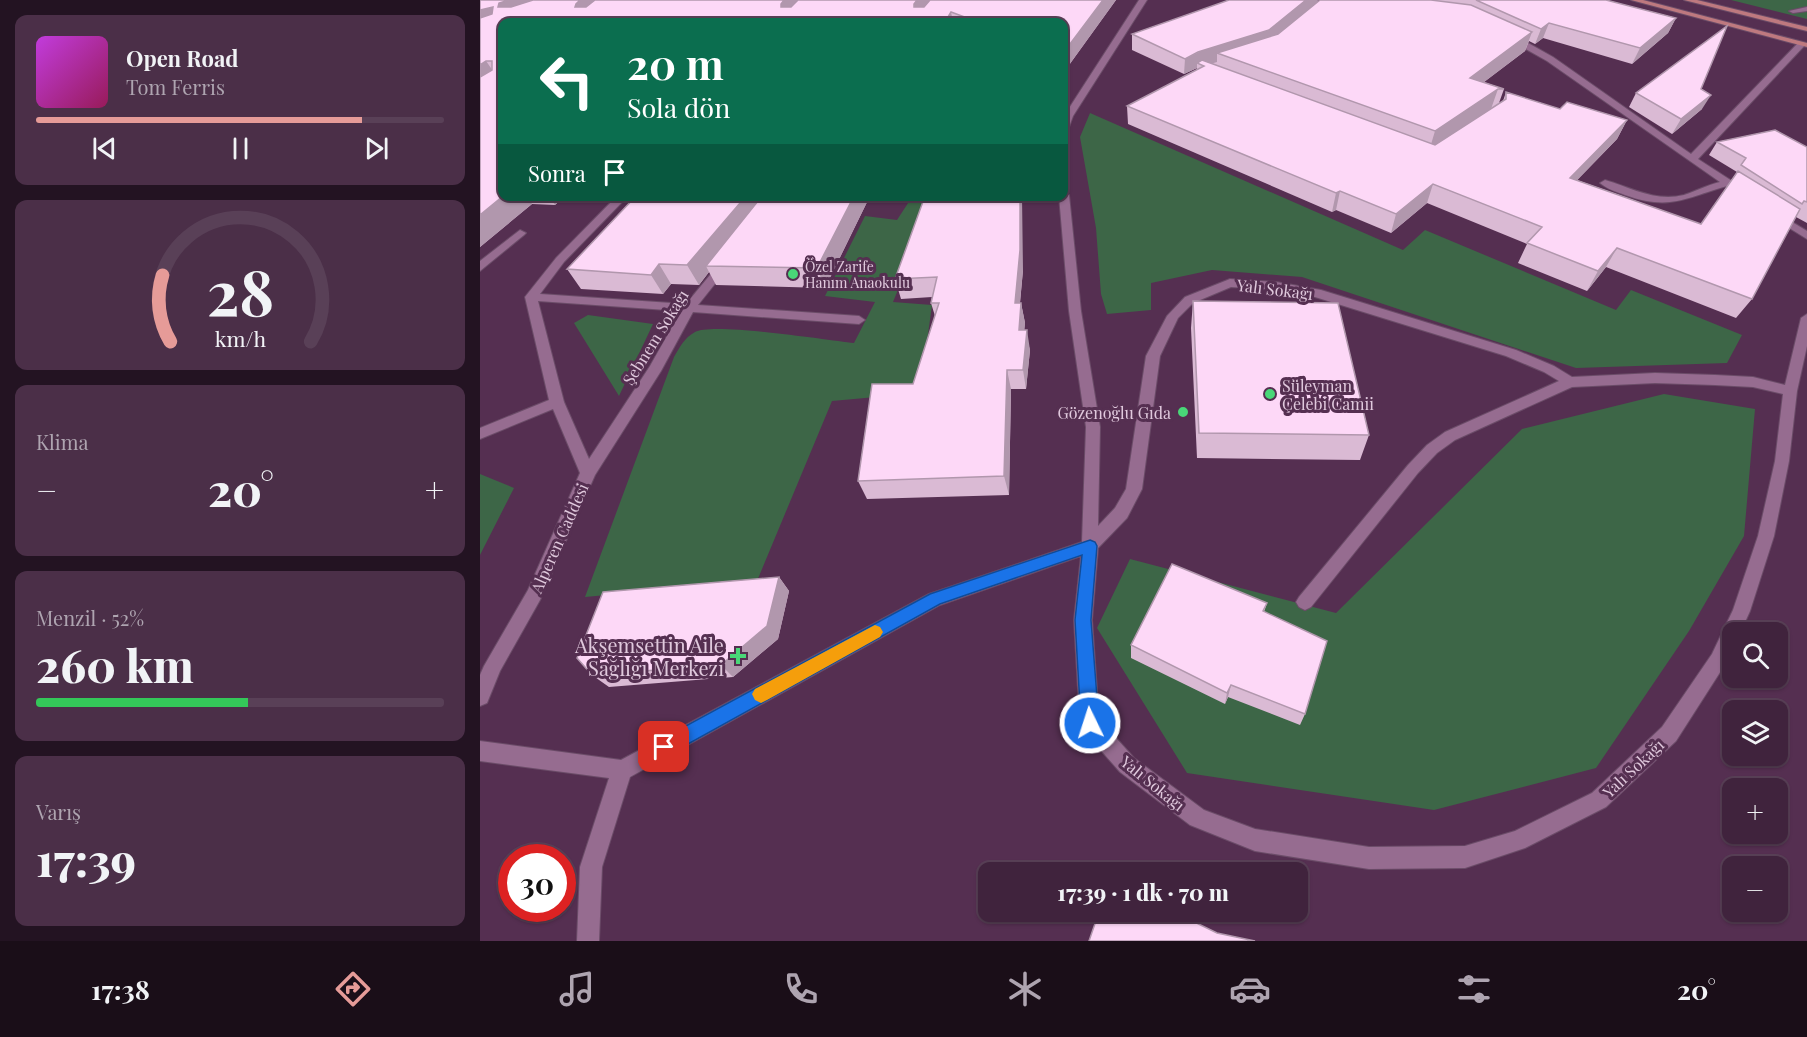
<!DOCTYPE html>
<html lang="tr">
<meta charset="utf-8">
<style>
:root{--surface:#40233d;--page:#4b2f48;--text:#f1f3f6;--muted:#aea4b0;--line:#594057;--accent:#e69b98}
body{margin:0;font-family:"Playfair Display",serif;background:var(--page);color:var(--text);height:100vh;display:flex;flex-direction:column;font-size:22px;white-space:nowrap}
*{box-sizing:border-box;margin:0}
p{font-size:20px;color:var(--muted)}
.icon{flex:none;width:33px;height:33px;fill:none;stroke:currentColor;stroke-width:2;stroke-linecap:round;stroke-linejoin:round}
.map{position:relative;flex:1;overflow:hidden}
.details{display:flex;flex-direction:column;gap:15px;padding:15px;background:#231322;width:480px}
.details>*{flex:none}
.guide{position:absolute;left:18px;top:18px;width:570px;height:183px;border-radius:12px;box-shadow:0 2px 4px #0004,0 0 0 2px var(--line);background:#0b6e4f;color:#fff;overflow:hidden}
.buttons{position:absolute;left:1242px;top:622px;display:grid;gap:12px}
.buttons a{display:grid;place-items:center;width:66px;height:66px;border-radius:12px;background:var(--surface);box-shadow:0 2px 4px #0004,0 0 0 2px var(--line);font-size:30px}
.speed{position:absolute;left:18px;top:844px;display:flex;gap:12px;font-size:30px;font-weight:700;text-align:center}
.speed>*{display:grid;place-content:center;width:78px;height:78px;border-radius:50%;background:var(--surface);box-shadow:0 2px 4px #0004,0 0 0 2px var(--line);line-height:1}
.speed .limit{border:9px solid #d22;background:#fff;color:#111}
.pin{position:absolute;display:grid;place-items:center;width:51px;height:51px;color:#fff;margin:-26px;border-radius:12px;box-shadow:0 3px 9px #0006}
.me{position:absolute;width:66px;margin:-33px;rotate:356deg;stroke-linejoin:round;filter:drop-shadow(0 0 4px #0008)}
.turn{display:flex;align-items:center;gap:21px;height:126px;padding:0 30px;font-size:27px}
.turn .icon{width:78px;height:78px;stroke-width:2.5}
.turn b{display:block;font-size:42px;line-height:51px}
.then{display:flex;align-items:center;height:57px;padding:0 30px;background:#0003;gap:12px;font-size:22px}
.big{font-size:45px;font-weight:800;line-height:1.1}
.details .widget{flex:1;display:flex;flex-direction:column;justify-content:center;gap:9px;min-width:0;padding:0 21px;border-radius:12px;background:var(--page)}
.details .dial{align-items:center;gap:0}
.dial svg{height:156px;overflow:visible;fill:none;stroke:var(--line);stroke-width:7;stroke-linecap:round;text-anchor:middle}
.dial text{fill:var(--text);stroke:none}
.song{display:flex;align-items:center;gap:18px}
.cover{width:72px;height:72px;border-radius:9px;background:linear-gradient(135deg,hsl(290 70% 55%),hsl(330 70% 35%))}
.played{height:6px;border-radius:3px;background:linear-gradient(90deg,var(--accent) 80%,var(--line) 80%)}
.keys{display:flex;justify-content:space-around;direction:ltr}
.heat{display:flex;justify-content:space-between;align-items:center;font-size:33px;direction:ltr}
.charge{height:9px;border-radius:4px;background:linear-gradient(90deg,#34c759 52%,var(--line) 0)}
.trip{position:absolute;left:498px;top:862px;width:330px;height:60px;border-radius:12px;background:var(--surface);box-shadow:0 2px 4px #0004,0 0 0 2px var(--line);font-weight:800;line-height:60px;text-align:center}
.tab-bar{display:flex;height:96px;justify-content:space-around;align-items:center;background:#1a0e18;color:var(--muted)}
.tab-bar .icon{width:42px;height:42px}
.tab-bar .selected{color:var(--accent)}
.tab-bar b{font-size:27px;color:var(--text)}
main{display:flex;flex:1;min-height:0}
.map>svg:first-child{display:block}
.green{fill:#3d6647}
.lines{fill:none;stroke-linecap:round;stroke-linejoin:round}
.minor-casing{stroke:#6b4c68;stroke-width:2}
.major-casing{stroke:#6b4c68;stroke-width:2}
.minor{fill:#966c90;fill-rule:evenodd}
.major{fill:#be797f;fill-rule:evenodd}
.wall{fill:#dabad4}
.shaded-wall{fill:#b197ad}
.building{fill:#fdd8f7;stroke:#b197ad;stroke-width:1.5}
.route{fill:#1a73e8;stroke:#114b97;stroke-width:1.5}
.slow{fill:#f59e0b}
.poi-dot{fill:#49d778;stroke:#552f51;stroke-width:2}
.labels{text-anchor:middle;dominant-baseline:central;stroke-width:6;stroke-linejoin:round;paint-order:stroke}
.far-poi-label{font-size:14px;fill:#e0c9dd;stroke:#552f51;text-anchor:start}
.street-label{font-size:16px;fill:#e0c9dd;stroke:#552f51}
.poi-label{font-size:16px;fill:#e0c9dd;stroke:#552f51;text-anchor:start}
.near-poi-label{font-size:20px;fill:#e0c9dd;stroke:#552f51;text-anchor:end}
</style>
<main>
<section class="details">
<div class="widget">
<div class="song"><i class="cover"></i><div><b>Open Road</b><p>Tom Ferris</p></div></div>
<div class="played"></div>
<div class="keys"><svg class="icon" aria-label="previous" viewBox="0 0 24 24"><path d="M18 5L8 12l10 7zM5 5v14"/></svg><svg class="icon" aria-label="pause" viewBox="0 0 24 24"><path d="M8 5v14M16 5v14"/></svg><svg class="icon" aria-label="next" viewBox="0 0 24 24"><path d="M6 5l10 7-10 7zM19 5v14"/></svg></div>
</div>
<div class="widget dial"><svg viewBox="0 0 100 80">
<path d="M14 69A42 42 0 1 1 86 69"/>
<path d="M14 69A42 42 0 0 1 10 35" stroke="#e69b98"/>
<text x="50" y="56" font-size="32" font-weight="700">28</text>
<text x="50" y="72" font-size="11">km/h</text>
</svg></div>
<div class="widget"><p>Klima</p>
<div class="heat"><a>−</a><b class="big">20°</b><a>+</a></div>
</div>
<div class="widget"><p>Menzil · 52%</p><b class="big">260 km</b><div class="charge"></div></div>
<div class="widget"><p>Varış</p><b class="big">17:39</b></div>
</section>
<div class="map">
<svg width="1327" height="941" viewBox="0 0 1327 941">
<rect width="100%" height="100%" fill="#552f51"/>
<path class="green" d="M1251,0h76v19z
M610,113l313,137 22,-20 191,80 15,-20 111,45 -15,28 -151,5 -274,-91 -90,-7 -61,13v27l-44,4 -6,-20 -5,-66 -16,-91z
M432,197h22l-3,12 -38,93 39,3 -12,88 -88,8 -75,180 -172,16 89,-240c6,-10 10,-19 21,-25 18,-10 131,8 159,11l21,-41 -50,-6 40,-80 32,4z
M108,315l65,9 -34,72 -45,-73z
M1184,394l91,15 -11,127 -55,95 -93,137 -162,42 -247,-37 -90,-145 33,-69 206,54 186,-184z
M0,474l34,14 -34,67z"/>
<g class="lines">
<defs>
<path id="minor" d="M659,0h8l-74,116 -4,11 -5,3v-14z
M1327,7v4l-14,2 -4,-2z
M1026,34h6l41,23 138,97 108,-112 7,2 -108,115 51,33v4h-8l-14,-10c-42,12 -57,25 -102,9 -8,-3 -18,-6 -25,-12l5,-3c27,8 50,22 79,15 12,-4 23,-10 36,-13l-173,-121 -41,-23z
M584,192l5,3 12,116 19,116 -2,99 17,-18 11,-19 20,-133 21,-40 18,-19 45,-18 46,3 45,8 195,60 38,16 18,11 83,-4 60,2 38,2 32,8 16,-67 6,-4v32l-10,45 -8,70 -15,75 -24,75 -10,22h-8v15l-8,18 -48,75 -70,66 -81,41 -60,20 -96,1 -114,-18 -65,-26 -70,-53 -37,-42 -3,-7 -6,-103 7,-64 -141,49 -310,172 -28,90 -3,74h-22l3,-74 29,-89 -129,-17v-20l141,19 308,-166 153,-52 4,-115 -17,-116 -10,-115h5zM751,287l45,3 39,7 191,59 38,16 15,9 -114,51 -18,13 -19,20 -109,132 -3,5 3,5 6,3 6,-3 107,-134 19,-20 18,-13 117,-53 83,-4 60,2 38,2 30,7 -8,67 -17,75 -25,74 -21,44 -50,73 -70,66 -77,38 -50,15 -96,1 -114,-18 -51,-19 -70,-52 -35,-39 -7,-99 6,-72 29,-30 15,-29 18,-133 18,-38 15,-15z
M137,196h11l-64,66 -24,32 146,10 34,-41 4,-1 6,3 -32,40 161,11 6,4 -6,4 -166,-12 -32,59 -66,104 -55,125 -40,71 -13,32 -7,3v-31l4,-9 44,-76 52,-117 -27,-64 -73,30v-11l69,-28 -24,-103 31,-39zM58,301l143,10 -31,55 -61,93 -25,-57z
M1294,211l33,20v8l-37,-23v-4z
M40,230l6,3 -2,2 -44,36v-10z"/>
<path id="major" d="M1151,0h12l164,43v4z
M1204,0h13l110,27v4z"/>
</defs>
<use href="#minor" class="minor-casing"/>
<use href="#major" class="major-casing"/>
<use href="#minor" class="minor"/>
<use href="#major" class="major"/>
</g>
<path class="wall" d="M0,0h636l-52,72v-50h-562v174h63l-10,9 -23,-1 -52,43z
M840,0h286l70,18 -8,15 -36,31 -89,-26 -8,6 -6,-3 -4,10 -41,31 20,7 -5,14 4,-2 3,-9 54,17 67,11 -10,19 -40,41 124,44 36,-52 -28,-17 8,-13 90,5v76l-11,-6 -44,82 -16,19 -130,-51 -19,24 -69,-28 9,-19 -100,-41 -36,30 -55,-23 -4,2 -204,-88 -1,-18 69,-36 1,-2 -13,6 -52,-24v-16l185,-32z
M1221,89l1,20 -30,25 -43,-27 7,-14z
M156,196h234l-45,92 -109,-3 -7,-13 -10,13 -28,-1 -8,10 -82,-5 -14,-20z
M543,270l-3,33h1l4,20 -1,7 6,20 -4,39h-15l-2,106 -142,4 -9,-18 55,-97 22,-68 -4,-13 1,-6 -31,2 -6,-20z
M713,301l176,134 -9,25 -163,-2 -6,-130z
M299,577l10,14 -11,48 -45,38 -124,10 -17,-12z
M787,603l-3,9 41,102 -5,11 -72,-28 -3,7 -94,-46v-13z"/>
<path class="shaded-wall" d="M29,0h57l-57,20 -11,-13 1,-4z
M100,0h29l-24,20 -10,-13 1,-3z
M304,0h21l-19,22 -5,-15v-3z
M437,0h17l-17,21 -3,-17z
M623,0h13l-52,72v-20z
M826,0h12l-1,4 -50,41 -50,8v9l-13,4 -7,-3v5l-13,6 1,-15z
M13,7l10,15 -23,7v-19z
M471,12l2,10h-8z
M1196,18l-8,15 -36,31 8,-16z
M1069,23l-6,15 -8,6 6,-15z
M1052,32l-7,19 -62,47 7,-20z
M6,61l12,17 -18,13v-26z
M1018,89l-7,20 -62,42 6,-20z
M1231,95l-9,14 -30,25 9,-15z
M1147,120l-10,19 -56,58 9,-19z
M953,184l-6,19 -36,30 5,-19z
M860,191l-4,19 -4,2 4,-19z
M23,196h24l5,8 -52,43v-32z
M69,196h16l-10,9z
M266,196h25l-65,70 3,6 -10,13 -12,-20z
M374,196h16l-45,92 -8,-20z
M540,196h2l1,74 -5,53 -3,-20z
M1137,248l-11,19 -19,24 11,-20z
M179,264l12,20 -8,10 -12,-19z
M541,303l4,20 -2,27 -4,-20z
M547,330l3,20 -4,39 -3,-19z
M527,370l4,19 -2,106 -5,-19z
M299,577l10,14 -11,48 -45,38 -12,-12z
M751,685l-3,12 -3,7 2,-11z"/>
<path class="building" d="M0,0h29l-10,3 -1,4h13l22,-7h47l-4,4 -1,3h11l9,-7h189l-3,4v3h10l7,-7h119l-3,4v3h10l6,-7h173l-39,52v-30h-86l-27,-10 -6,10h-443l1,174 -23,19v-138l12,-7v-9h-6l-6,4v-47l12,-4 1,-7 -13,3z
M749,0h77l-37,30 -71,22 -13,7 -53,-25z
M840,0h111l40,5 61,27 -62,46 34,11h-6l-63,42 -218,-78 61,-19z
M996,0h130l70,18 -36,30 -91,-25 -8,6z
M1247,26l-26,63 10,6 -30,24 -45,-26z
M722,60l233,85 71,-46v-7l54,17 7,-7 60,18 -57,58 131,46 37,-53 62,38 -48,90 -135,-51 -19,23 -71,-28 15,-16 -109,-43 -37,30 -56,-23 -4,2 -209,-87 77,-40 -7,-3z
M1295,130l32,17v55l-3,-1 -2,3 -61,-39 5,-7 -29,-16z
M156,196h110l-59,69 -28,-1 -8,11 -84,-6z
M282,196h92l-37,72 -111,-2z
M445,196h95v54l-5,53h6l-2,27h8l-4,40h-16l-3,106 -146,5 14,-97h41l26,-81h-8l6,-26 -42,2z
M713,301l145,2 31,132 -170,-2z
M692,564l95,39 -4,8 64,30 -22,73 -74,-29 -4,8 -96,-48z
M299,577l-12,49 -46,39 -129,10 -15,-17 26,-66z
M619,912h75l43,21 38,8h-166z"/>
<path class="route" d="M610,540l5,2 2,4 -6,74 8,103 -3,6 -6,3 -6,-3 -3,-6 -6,-103 7,-65 -142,49 -270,150 -6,2 -6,-2 -3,-7 3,-6 272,-147z"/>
<path class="slow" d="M395,625l5,2 3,5 -3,5 -113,63 -6,3 -6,-3 -3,-6 3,-5z"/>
<g class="poi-dot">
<circle cx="313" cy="274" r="6"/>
<circle cx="790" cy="394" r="6"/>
<circle cx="703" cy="412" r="6"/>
<path d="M255 647h6v6h6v6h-6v6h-6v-6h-6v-6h6z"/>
</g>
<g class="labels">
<g class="far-poi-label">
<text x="325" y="266">Özel Zarife<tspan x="325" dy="16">Hanım Anaokulu</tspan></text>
</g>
<g class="street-label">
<text transform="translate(795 289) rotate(7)">Yalı Sokağı</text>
<text transform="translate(175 337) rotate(-58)">Şebnem Sokağı</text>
<text transform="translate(79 538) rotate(-66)">Alperen Caddesi</text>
<text transform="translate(1153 768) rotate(-43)">Yalı Sokağı</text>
<text transform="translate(673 783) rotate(39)">Yalı Sokağı</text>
</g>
<g class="poi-label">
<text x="802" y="385">Süleyman<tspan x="802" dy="18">Çelebi Camii</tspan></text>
<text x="691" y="412" text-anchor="end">Gözenoğlu Gıda</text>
</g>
<g class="near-poi-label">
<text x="244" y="644">Akşemsettin Aile<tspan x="244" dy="23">Sağlığı Merkezi</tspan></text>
</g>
</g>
</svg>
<div class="buttons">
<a><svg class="icon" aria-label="search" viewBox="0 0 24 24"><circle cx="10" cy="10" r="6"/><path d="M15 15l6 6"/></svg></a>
<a><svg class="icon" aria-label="layers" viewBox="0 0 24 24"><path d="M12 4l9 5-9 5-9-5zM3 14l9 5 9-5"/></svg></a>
<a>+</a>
<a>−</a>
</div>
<div class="speed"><div class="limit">30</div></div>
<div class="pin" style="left:184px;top:747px;background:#d93025"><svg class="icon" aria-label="arrive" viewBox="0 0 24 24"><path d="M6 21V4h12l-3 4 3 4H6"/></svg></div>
<svg class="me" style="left:610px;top:723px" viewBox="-20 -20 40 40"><circle r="17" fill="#1a73e8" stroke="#fff" stroke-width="3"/><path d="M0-11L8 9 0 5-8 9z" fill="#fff"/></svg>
<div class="trip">17:39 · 1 dk · 70 m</div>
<div class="guide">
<div class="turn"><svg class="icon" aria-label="left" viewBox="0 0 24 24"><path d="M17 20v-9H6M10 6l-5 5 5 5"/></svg><div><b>20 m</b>Sola dön</div></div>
<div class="then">Sonra<svg class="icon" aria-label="arrive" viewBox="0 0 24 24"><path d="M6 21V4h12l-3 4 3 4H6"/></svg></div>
</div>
</div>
</main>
<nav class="tab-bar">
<b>17:38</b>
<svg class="icon selected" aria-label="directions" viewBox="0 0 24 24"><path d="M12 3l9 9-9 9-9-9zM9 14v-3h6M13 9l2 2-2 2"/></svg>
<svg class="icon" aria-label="music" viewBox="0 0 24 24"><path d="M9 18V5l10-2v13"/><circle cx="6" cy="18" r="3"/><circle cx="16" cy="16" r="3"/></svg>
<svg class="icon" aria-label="phone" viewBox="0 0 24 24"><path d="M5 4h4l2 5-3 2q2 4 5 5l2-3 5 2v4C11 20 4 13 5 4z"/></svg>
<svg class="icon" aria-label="climate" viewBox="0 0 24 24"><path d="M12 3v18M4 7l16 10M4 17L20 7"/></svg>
<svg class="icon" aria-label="car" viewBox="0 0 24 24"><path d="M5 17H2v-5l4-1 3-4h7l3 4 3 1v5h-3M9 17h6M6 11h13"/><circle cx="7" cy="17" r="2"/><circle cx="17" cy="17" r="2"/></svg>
<svg class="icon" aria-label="filters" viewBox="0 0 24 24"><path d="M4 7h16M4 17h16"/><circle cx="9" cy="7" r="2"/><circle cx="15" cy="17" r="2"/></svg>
<b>20°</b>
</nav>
